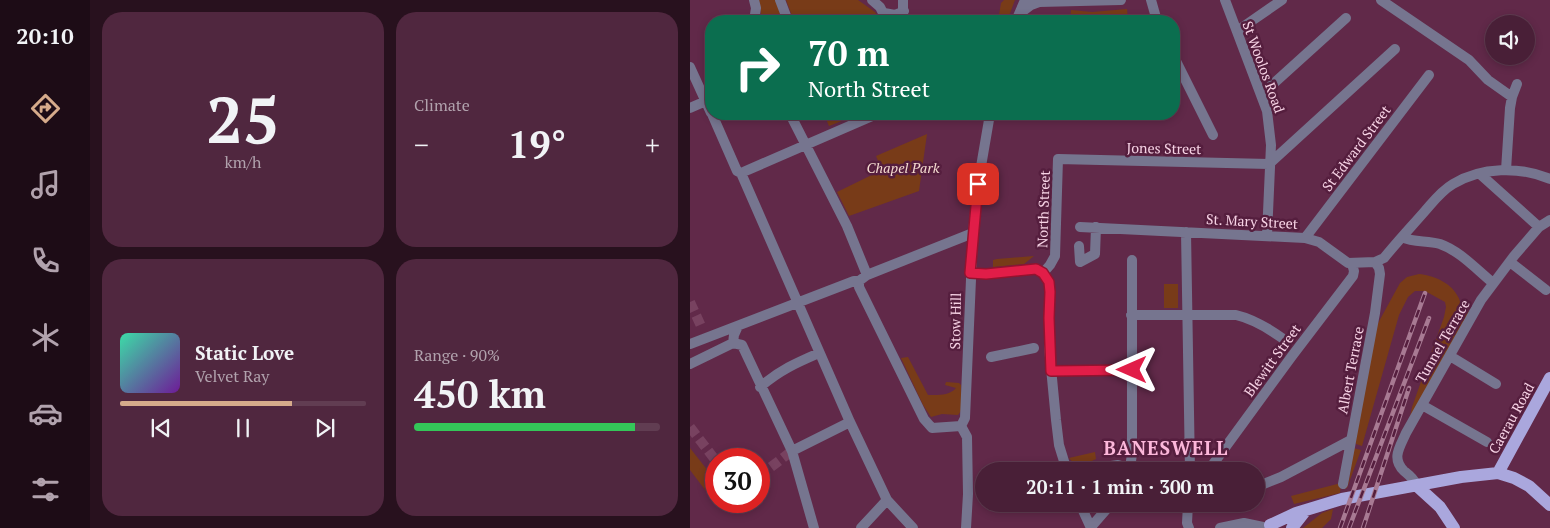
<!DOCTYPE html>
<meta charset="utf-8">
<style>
:root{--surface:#491f37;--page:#50273f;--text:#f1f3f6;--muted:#b1a2ad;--line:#613d52;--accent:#d6ab8b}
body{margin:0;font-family:"PT Serif",serif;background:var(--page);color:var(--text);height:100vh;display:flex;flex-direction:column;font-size:19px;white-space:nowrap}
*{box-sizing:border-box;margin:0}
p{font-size:16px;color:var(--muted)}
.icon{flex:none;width:28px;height:28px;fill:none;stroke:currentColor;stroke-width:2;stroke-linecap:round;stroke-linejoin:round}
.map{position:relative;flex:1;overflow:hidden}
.drawer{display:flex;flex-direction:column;gap:12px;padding:12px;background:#28111e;width:600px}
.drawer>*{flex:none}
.banner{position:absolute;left:15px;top:15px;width:475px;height:105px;border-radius:20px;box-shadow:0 2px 8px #0003,0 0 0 1px var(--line);background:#0b6e4f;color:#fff;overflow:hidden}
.fabs{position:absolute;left:795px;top:15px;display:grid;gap:10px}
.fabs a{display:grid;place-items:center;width:50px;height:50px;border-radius:50%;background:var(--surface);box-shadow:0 2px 8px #0003,0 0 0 1px var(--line);font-size:25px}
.speed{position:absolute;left:15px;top:448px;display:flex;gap:10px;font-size:25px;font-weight:700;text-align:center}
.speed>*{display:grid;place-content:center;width:65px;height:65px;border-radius:50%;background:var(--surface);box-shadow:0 2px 8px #0003,0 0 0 1px var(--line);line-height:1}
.speed .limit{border:8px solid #d22;background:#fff;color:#111}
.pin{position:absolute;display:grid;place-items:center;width:42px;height:42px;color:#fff;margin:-21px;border-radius:10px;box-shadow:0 2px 8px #0006}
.me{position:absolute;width:55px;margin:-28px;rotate:270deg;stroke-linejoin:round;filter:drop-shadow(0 0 4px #0008)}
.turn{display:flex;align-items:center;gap:18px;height:105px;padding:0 20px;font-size:22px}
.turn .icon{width:65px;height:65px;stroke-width:2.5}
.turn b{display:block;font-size:35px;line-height:42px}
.big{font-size:38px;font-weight:700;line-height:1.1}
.drawer .tile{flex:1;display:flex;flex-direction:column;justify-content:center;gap:8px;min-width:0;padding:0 18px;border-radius:20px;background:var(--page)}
.drawer .dial{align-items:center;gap:0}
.dial b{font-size:65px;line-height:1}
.song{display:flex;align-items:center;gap:15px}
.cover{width:60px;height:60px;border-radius:8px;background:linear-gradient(135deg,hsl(160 70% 55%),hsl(280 70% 35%))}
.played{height:5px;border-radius:2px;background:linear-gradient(90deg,var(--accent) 70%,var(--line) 70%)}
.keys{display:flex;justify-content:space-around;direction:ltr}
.heat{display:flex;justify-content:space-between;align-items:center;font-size:28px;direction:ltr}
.charge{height:8px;border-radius:4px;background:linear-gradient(90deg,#34c759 90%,var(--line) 0)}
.drawer .tiles{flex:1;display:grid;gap:12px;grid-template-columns:repeat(2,1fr)}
.trip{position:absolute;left:285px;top:462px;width:290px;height:50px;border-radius:25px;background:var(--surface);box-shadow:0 2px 8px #0003,0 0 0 1px var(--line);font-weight:700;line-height:50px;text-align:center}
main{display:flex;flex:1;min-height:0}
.dock{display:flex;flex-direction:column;width:90px;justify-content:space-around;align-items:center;background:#1d0c16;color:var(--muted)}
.dock .icon{width:35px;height:35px}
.dock .current{color:var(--accent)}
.dock b{font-size:22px;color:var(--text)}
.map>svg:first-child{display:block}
.green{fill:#783b18}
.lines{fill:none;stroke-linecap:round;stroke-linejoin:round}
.minor-tunnel{stroke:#784260;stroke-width:10;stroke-dasharray:10 5;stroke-linecap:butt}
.minor{stroke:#76758f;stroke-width:10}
.major{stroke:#aaa7dd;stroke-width:12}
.rail-casing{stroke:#a87a93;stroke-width:4.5}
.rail{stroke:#551e3e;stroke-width:2.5;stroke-dasharray:8;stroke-linecap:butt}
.route-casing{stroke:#92132f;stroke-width:12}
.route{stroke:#e11d48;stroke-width:9}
.labels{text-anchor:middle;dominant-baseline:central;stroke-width:5;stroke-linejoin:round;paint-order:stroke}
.street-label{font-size:14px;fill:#f7d3e5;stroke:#551e3e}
.park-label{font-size:14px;font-style:italic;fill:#f5dcd0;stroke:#551e3e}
.district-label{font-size:19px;font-weight:bold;letter-spacing:1px;fill:#fcb7da;stroke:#551e3e}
</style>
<main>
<nav class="dock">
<b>20:10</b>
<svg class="icon current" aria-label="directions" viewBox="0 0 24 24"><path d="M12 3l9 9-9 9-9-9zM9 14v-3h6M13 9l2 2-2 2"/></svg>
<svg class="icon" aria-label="music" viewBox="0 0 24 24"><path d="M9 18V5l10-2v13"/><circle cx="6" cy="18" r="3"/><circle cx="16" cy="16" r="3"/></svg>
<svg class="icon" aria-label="phone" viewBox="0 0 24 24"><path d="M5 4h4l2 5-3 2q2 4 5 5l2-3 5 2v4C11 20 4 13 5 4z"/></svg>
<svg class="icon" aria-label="climate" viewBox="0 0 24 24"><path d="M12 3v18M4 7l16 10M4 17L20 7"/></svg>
<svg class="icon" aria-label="car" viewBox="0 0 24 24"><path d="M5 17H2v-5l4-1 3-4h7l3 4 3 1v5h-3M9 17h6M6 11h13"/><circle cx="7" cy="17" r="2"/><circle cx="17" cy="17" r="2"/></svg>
<svg class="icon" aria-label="filters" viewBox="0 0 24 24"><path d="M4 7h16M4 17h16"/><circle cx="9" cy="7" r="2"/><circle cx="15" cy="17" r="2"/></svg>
</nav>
<section class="drawer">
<div class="tiles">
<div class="tile dial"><b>25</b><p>km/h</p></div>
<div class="tile"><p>Climate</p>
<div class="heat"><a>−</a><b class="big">19°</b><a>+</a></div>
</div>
<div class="tile">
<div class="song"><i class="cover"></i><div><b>Static Love</b><p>Velvet Ray</p></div></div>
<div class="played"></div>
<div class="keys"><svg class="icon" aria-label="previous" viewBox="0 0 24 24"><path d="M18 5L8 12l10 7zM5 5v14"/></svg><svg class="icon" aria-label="pause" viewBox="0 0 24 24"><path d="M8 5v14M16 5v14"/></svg><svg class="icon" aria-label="next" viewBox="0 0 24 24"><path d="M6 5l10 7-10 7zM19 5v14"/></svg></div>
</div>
<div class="tile"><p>Range · 90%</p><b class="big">450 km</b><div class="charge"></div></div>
</div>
</section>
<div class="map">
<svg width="860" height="528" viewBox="0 0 860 528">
<rect width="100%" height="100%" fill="#612949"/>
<path class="green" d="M69,0h19l2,10 -1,11h-19l1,-7z
M96,0h72l17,12 6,9h-87z
M314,0h11l-8,21h-9l3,-18z
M437,9l1,12h-58l1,-11 21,2z
M134,114h16l2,3 17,-3 -30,12z
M367,114h80v5l-80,1z
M237,134l-8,57 -70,25 -12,-24 45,-22 -6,-14z
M344,256l-10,8 -31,3v-7l4,-1z
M729,274c13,1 31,8 38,21 3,4 4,10 5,15l9,2 -61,105 2,-10 32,-90 2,-10 -1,-5 -20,-11h-10l-7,6 -9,18 -37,131 -6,-2 -1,-4 22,-115 23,-42 7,-6z
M474,284h14v24h-14z
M218,357l20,38c10,0 21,1 28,-7l-11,-3 1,-3 13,1 2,2v26l-3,4 -16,-1 -11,3 -8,-12 -22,-47z
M0,448l26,33 1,20 -2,2 -25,-33z
M663,448l8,2 -14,38 -3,1 5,-8z
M405,452l1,7 -13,6h-8l-6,-7z
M651,483l-1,10 -46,11 -3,-8z
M643,509l-2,10 -9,9h-19l19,-15z"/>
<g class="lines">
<path class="minor-tunnel" d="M0,302l11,24
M0,427l26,34
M69,476l33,-25"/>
<path class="minor" d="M90,0l8,21
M182,0l8,7 7,14
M461,0l6,21
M535,0l42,111 4,34 -4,90
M691,0l88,60 19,20 24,17 -2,11 -4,62
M194,13l11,2 9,-4
M329,14l12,-9 8,-3 82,-2
M64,21l2,-13 -2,-8
M213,21v-21
M326,21l9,-21
M547,31l45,-31
M484,57l39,78
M0,67l21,46
M571,95l85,-77
M822,97l5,-13
M0,108l16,-7
M22,114l25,57 4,2 109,249 37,78 26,28
M100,114l57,112 20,49
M51,173l136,-59
M790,174l59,53
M390,227l225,11 14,4 29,21 27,-1 9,-4c13,-16 27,-31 41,-47 8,-9 16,-20 28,-27 28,-17 67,-18 97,-5
M496,232l4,239
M712,237c12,6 25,3 38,7 20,7 37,26 53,39
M615,238l124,-163
M389,246l1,16 15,-8 1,-27
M820,262l36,28
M280,273l16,1 50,-5 7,4 6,9v65l7,73 3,25 8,26
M353,273l7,-8 5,-9 3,-97 211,5 126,-115
M169,281v6l65,132 8,9 29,-2
M441,315h105c17,4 32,13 46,23
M43,343l9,2 50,106 22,77
M0,344l164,-63h5l8,-6 106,-42
M760,356l46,28
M301,357l43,-9
M0,364l43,-21 1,-8 4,-9
M361,371l81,-1
M70,387c20,-17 36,-24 59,-34
M732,405l65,37
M271,426l4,-8 8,-185 5,-49 12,-70
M271,426l6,11 1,57 -2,34
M102,451l58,-29
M440,468l2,-14v-194
M388,471l40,-6 21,6
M518,471l84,-115 61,-80 1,-5 -2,-7
M653,484l32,-171 5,-39 -1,-6 -4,-6
M727,486c-3,-7 -7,-10 -13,-15 -13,-13 -4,-24 2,-38l75,-133 33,-44 25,-29 11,-7
M566,487l25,-10 70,-37
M390,504l11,24
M498,504l-1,19 2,5
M401,527l20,-23
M171,528l26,-28
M530,528l24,-5 19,4"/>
<path class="major" d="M808,473l52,-95
M727,486l23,21 14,21
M580,525l26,-12 46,-14 119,-22 37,-4 16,5 15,8 21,19
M602,528l14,-18"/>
<defs>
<path id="rail" d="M650,528l85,-235
M659,528l80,-210
M673,528l46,-140"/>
</defs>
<use href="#rail" class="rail-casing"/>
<use href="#rail" class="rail"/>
</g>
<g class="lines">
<defs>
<path id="route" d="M288,184l-8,89 16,1 50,-5 7,4 6,9 1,10 -1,26 2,53 81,-1"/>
</defs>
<use href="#route" class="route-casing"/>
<use href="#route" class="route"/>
</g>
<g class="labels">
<g class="street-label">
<text transform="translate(574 67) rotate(70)">St Woolos Road</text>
<text transform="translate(474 148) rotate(1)">Jones Street</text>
<text transform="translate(666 148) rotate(-53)">St Edward Street</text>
<text transform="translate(353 209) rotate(-88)">North Street</text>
<text transform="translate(562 221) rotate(3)">St. Mary Street</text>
<text transform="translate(265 321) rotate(-89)">Stow Hill</text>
<text transform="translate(752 341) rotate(-60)">Tunnel Terrace</text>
<text transform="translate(582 360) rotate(-54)">Blewitt Street</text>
<text transform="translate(660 370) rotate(-79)">Albert Terrace</text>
<text transform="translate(821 418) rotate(-61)">Caerau Road</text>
</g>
<g class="park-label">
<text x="213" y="167">Chapel Park</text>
</g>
<g class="district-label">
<text x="476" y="447">BANESWELL</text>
</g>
</g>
</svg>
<div class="fabs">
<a><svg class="icon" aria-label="sound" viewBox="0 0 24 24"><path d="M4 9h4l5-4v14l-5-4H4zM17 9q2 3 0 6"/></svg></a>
</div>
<div class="speed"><div class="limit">30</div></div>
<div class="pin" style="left:288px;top:184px;background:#d93025"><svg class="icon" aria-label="arrive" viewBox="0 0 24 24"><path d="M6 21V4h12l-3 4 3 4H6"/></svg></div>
<svg class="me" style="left:442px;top:370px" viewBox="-20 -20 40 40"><path d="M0-17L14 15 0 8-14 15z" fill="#e11d48" stroke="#fff" stroke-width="4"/></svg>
<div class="trip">20:11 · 1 min · 300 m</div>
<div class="banner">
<div class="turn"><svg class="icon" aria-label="right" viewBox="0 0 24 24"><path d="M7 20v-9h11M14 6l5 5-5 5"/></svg><div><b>70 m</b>North Street</div></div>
</div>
</div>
</main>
